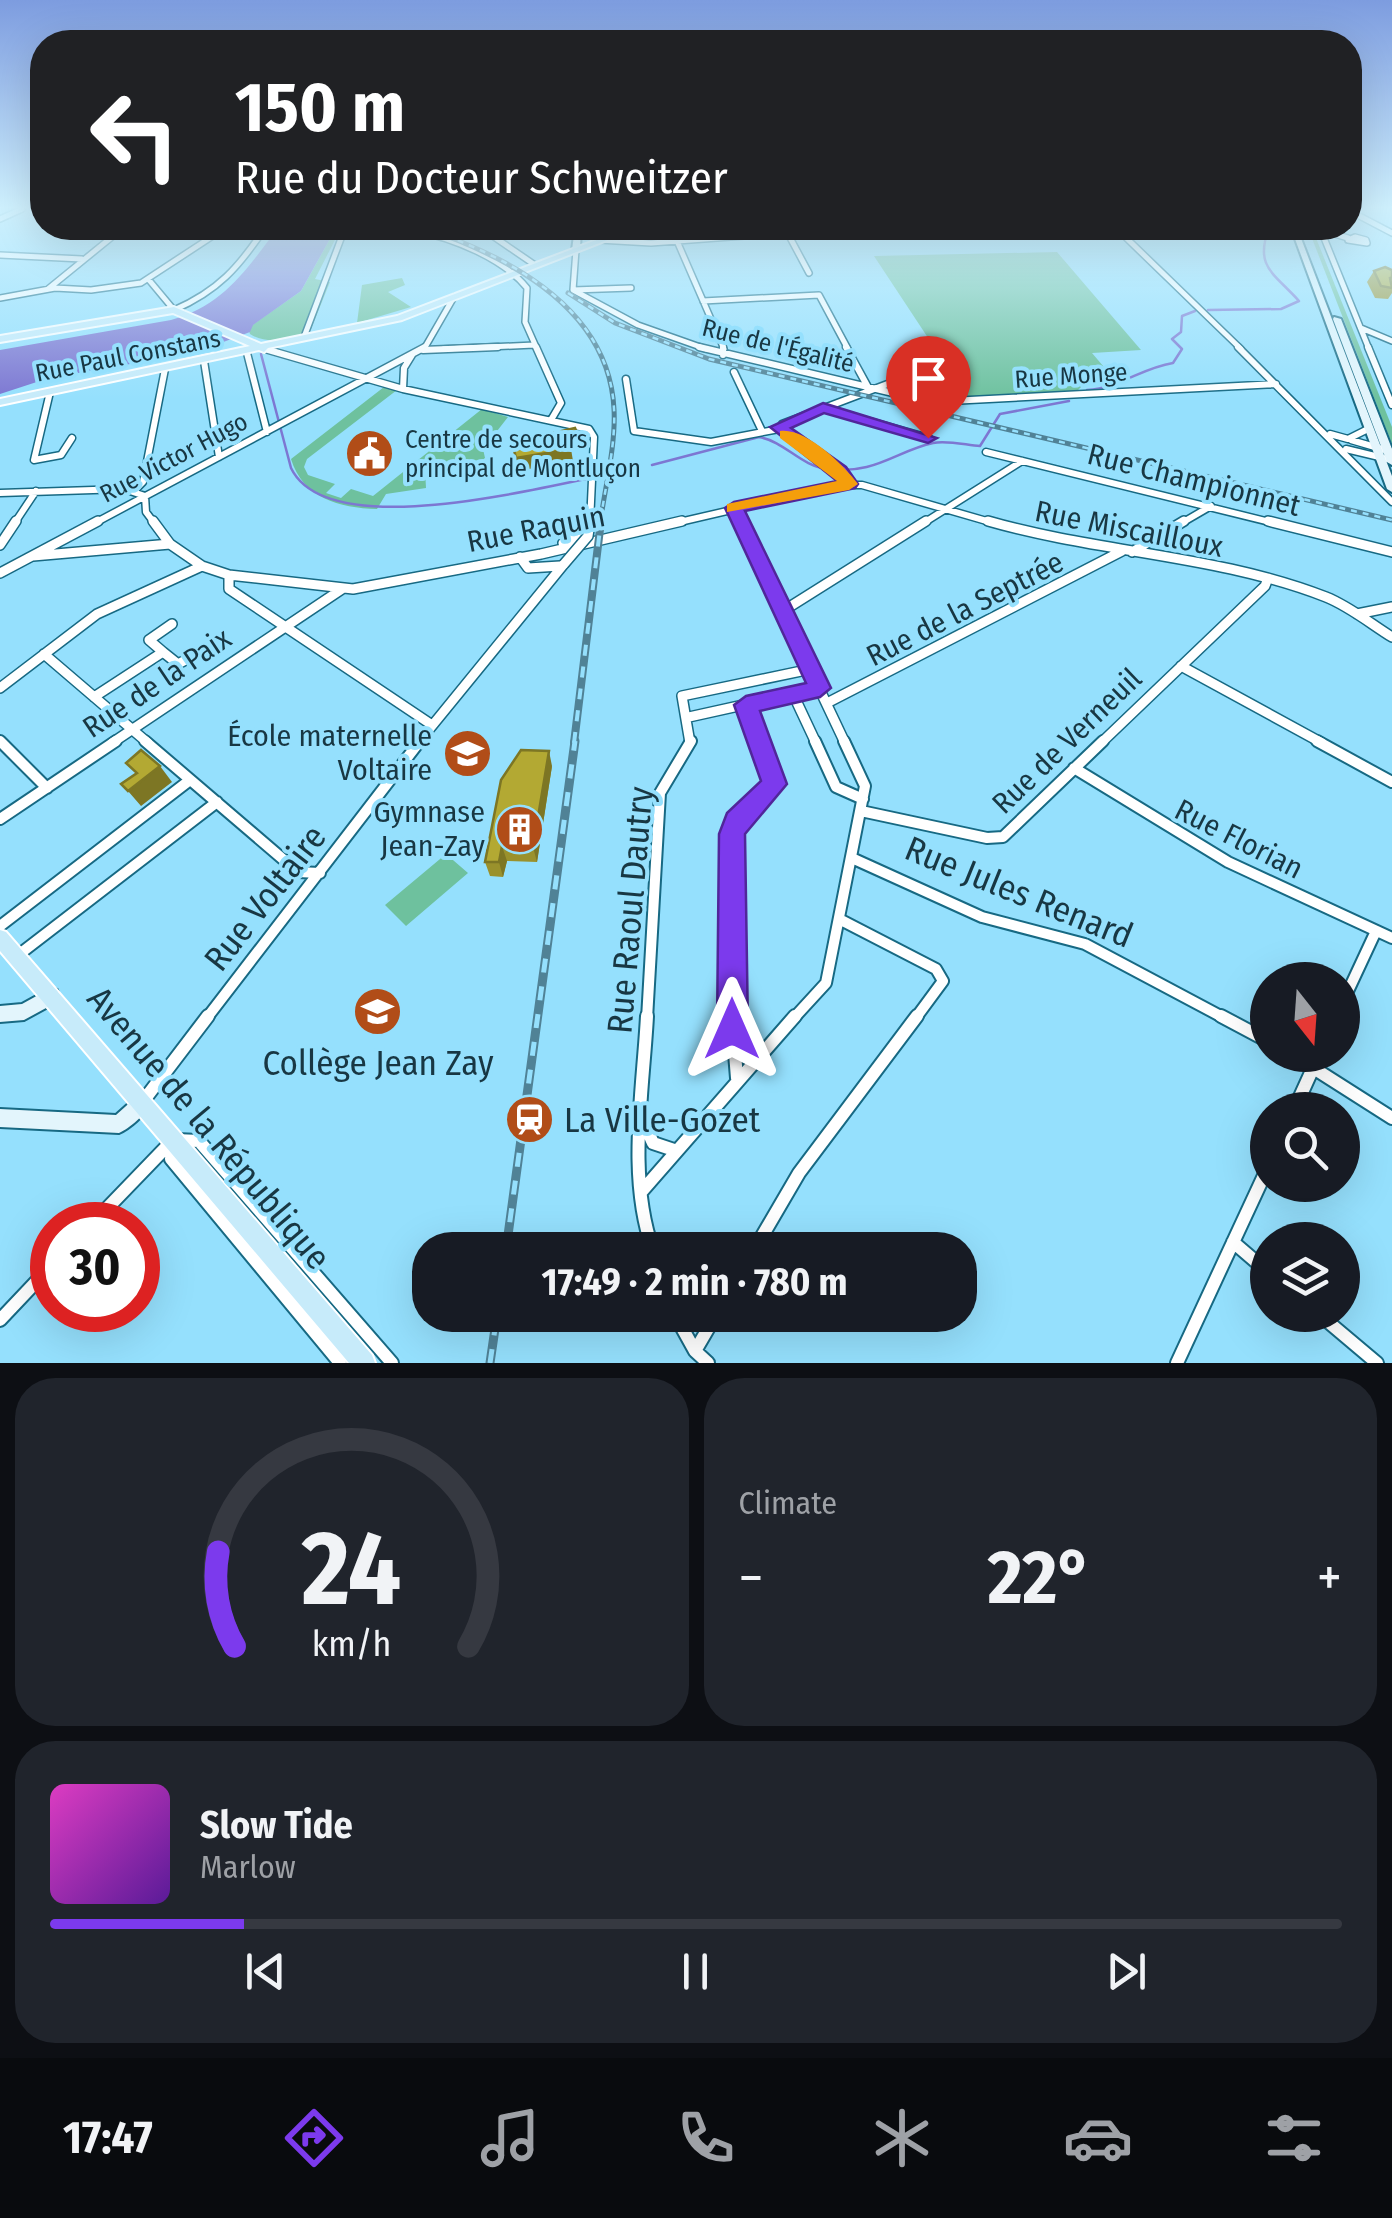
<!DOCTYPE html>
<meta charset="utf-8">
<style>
:root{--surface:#171b24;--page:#20242c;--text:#f1f3f6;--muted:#9ea1a6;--line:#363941;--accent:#7c3aed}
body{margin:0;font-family:"Fira Sans Condensed",sans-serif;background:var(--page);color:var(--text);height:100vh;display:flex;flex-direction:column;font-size:38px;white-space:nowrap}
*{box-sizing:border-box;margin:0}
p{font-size:32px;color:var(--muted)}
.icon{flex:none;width:55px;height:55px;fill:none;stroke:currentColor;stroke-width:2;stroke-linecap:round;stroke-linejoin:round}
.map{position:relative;height:1363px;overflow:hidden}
.side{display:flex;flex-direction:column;gap:15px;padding:15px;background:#0d0f14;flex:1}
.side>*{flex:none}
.banner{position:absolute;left:30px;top:30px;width:1332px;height:210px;border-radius:40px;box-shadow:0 10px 40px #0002;background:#202124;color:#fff;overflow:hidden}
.needle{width:65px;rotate:163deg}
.fabs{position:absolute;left:1250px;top:962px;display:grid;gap:20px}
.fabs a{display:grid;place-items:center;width:110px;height:110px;border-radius:50%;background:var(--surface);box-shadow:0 10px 40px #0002;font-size:50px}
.speed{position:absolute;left:30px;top:1202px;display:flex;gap:20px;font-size:50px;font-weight:700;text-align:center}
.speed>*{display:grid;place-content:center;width:130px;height:130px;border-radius:50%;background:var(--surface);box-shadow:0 10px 40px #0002;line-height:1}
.speed .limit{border:15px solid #d22;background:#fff;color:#111}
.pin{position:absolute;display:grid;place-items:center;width:85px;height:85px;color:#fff;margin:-102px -42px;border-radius:50% 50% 50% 0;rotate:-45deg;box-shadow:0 0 10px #0007}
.pin .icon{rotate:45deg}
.me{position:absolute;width:110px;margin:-55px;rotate:0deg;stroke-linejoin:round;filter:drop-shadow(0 0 8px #0008)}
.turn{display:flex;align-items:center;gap:35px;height:210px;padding:0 40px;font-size:45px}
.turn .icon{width:130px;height:130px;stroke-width:2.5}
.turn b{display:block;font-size:70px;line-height:85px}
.big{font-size:75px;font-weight:700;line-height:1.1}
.side .tile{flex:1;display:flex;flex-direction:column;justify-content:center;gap:15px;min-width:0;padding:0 35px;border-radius:40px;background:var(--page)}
.side .dial{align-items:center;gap:0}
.dial svg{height:260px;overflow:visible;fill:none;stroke:var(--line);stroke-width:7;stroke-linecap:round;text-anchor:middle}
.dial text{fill:var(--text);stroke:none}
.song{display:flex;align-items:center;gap:30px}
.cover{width:120px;height:120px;border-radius:15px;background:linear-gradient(135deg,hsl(310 70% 55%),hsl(270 70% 35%))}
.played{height:10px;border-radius:5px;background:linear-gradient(90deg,var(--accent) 15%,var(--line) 15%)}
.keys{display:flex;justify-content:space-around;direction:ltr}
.heat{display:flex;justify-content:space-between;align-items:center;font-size:55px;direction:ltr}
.side .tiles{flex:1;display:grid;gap:15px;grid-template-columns:1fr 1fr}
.tile:last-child{grid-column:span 2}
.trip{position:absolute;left:412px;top:1232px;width:565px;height:100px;border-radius:40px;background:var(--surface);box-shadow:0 10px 40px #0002;font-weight:700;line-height:100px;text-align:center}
.tab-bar{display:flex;height:160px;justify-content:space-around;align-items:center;background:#090b0e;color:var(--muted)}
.tab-bar .icon{width:70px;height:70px}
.tab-bar .current{color:var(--accent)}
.tab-bar b{font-size:45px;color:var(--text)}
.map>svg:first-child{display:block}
.green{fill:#6ec19e}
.water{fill:#7d77d2}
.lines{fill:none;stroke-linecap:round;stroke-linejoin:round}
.stream{stroke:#7d77d2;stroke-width:2.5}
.street-far4-casing{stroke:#176983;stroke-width:8}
.street-far3-casing{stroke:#176983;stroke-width:9}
.street-far2-casing{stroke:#176983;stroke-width:12}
.street-far1-casing{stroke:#176983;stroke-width:14}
.street-casing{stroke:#176983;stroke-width:16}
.secondary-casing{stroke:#176983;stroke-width:4}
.primary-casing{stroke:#fff;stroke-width:4}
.street-far4{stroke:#fff;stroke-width:5}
.street-far3{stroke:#fff;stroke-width:6}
.street-far2{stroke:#fff;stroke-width:9}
.street-far1{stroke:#fff;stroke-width:10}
.street{stroke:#fff;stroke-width:12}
.secondary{fill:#e3f5fc;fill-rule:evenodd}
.primary{fill:#c7ebfa;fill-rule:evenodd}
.rail-far2-casing{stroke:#508296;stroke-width:5}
.rail-far1-casing{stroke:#508296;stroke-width:8}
.rail-casing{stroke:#508296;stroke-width:9}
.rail-far2{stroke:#95e0fd;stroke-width:2.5;stroke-dasharray:6;stroke-linecap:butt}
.rail-far1{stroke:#95e0fd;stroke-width:4;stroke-dasharray:11;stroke-linecap:butt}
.rail{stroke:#95e0fd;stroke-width:5;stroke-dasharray:14;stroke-linecap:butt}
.street-bridge-casing{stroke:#176983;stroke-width:12;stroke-linecap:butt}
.street-bridge{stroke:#fff;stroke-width:9}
.wall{fill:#9a912c}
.shaded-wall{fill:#7d7624}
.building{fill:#b3a933;stroke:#7d7624;stroke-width:2.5}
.route{fill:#7c3aed;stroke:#51269a;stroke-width:2.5}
.slow{fill:#f59e0b}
.labels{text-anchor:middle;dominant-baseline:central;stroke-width:8;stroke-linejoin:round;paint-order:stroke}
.far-street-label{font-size:25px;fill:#183743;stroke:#95e0fd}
.far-poi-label{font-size:25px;fill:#183743;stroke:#95e0fd;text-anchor:start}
.street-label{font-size:30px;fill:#183743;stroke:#95e0fd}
.poi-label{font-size:30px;fill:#183743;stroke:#95e0fd;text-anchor:end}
.near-street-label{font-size:35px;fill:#183743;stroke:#95e0fd}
.near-poi-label{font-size:35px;fill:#183743;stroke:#95e0fd}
</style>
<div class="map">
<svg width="1392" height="1363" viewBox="0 0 1392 1363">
<rect width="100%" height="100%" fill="#95e0fd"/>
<path class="green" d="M336,228h5l-26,51 15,3 -19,47c-16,10 -43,17 -61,5l-2,-6 53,-37z
M1308,228h4l80,199v17z
M1057,252l84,98 -49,3 23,27 -29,2 -12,12 -108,6 -15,-25 -18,-12 9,-4 -68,-103z
M402,278l3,7 -17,7 23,15 -54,16 5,-38z
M384,387l13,3 -90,69 -3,8 4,8 27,9 -9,9 15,5 10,-9 22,7 109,-87 26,8 -25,32 2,9 -7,5 -53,7 1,18 -40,6 -9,15c-38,-1 -74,-11 -86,-50z
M446,854l22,19 -62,53 -21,-21z"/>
<path class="water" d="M278,228h58l-35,63 -48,34 -3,7 -56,21 -145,25 -49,16v-44l171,-30c53,-15 75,-50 107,-92z"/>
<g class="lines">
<path class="stream" d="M1208,310l73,-1 18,-8c-25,-28 -45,-34 -30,-73
M261,354l30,114c38,79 265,15 334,3
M1087,390c33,-2 54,-22 86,-27l9,-14 -10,-10 9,-7 1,-16 13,-5
M652,465l107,-28c27,5 41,29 69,32 47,6 68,-18 105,-26 14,-3 33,2 47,3l20,-32 69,-13"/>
<defs>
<path id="street-far4" d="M1350,211l42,22
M0,219l22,-10
M481,228l54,37
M1116,228l125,121
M1320,228l49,121
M1321,230l27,8
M345,232c22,0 49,-5 71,-1 37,7 88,28 111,57l-2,34 12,27
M787,232l22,41
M1355,237l11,3 1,3 -19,-3z
M599,240l52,3 198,-15
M677,241l47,108
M576,250l-3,40 65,35 68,24
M0,255l82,4
M149,280l25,30c44,-19 65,-43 91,-82
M48,289l75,-61
M573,290l58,-2
M0,298l55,-10 36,2 50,-7 84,-55
M703,301l116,-6 29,54
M1361,328l31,13
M304,337l41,-109
M424,349l30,-52
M443,349l91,-4"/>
<path id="street-far3" d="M536,347l25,56 -10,17
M699,347l232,55 345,-18
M723,347v8
M846,347l23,42
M1238,347l154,155
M1368,347l24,58
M265,349l138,40 186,40 5,8 -4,86
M423,350l75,-3
M247,353l20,79
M204,361l15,96
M734,372l28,59
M626,379l8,52 77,11 68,-13
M403,389l1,-21 8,-13
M50,392l-16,68 27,-5 11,-17
M823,408l106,30
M779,429l3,-5 153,-58
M779,429l61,42 9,13
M1330,434l18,5 20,-10
M1351,440l41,12
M1346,449l46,11
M986,452l292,72
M135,490l8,-8 22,-113
M0,493l124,-4 21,7
M145,496l1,16 9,12
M734,508l8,16
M14,524l22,-33
M93,524l332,-177
M584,524l3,-8
M671,524l168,-39h23l135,39
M922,524l100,-63
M1180,524l31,-18"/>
<path id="street-far2" d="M153,521l17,23 32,22 27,9 124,14 188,-35 141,-33
M740,521l105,222
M988,521c111,32 231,34 338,76 23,9 45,27 66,40
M1268,521l124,31
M563,543l18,-10 4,-12
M0,545l16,-24
M1132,552l52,-31
M33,556l137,-12
M520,557l8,11 32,-2
M0,573l98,-52
M229,575v14l203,136
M783,611l143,-90
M1357,614l35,-7
M163,652l15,12 28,-15
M44,654l104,89
M1181,666l141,77
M0,688l97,-74 105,-48
M793,694l23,49
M94,697l69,-45 -14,-12 23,-16
M827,703l295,-152
M746,705l14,38
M689,717l131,-29
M112,743l230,-154
M418,743l146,-179
M690,743l-8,-47 129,-27
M1101,743l164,-157 3,-8"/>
<path id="street-far1" d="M0,741l47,47
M145,741l153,131 22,1
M815,741l21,46 27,12
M1317,741l75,41
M1074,768l154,94 164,76
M861,811l126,27 16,-1 100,-96
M0,819l116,-78
M854,859l128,58 103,27 141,75
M841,920l95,49 7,12 -28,38
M0,926l190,-146
M17,956l200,-154
M1342,1004l34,-73
M206,1019l214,-278
M647,1019l13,-226 31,-52
M732,1019v-185l4,-13 38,-37 -15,-43
M793,1019l33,-36 39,-197 -21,-45"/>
<path id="street" d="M647,1016c-4,76 -20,161 6,234
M732,1016l5,62
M1221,1016l47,25
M1293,1055l99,63
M141,1104l67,-88
M1294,1110l25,-55
M644,1123l9,20 21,7
M176,1140l23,1 193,222
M173,1143l-2,16 169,204
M642,1191l153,-175
M91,1225l82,-85
M1233,1242l35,30
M754,1250l45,-77 118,-157
M675,1315l20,36 13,12
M1320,1315l57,48
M0,1320l52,-55
M695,1351l21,-36
M1177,1363l91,-196"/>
<path id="secondary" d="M575,228h6l-1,22 -4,2 -4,-2z
M1291,228h6l95,248v16l-5,-3z
M1334,317l7,2 51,130v16l-5,-3 -54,-143z
M51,988l6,2 2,6 -2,6 -33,18 -24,2v-16l22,-2z
M141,1095l6,3 3,6c-5,11 -20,24 -31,29l-119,-6v-18l116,6 19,-17z"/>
<path id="primary" d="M628,228h10l-236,92 -134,28 -4,4 -5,-2 -259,55v-6l250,-53 -77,-33 -173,29v-6l174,-29 87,37 136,-28z
M0,930l6,2 366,423 3,8h-26l-349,-412z"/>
</defs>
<use href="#street-far4" class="street-far4-casing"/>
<use href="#street-far3" class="street-far3-casing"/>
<use href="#street-far2" class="street-far2-casing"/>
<use href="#street-far1" class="street-far1-casing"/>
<use href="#street" class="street-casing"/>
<use href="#secondary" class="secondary-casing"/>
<use href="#primary" class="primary-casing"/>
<use href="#street-far4" class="street-far4"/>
<use href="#street-far3" class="street-far3"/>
<use href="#street-far2" class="street-far2"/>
<use href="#street-far1" class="street-far1"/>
<use href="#street" class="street"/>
<use href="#secondary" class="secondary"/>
<use href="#primary" class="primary"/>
<defs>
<path id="rail-far2" d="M424,228c83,28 185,79 190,181 2,36 -9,78 -14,115
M568,293l47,30 94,36 683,161"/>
<path id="rail-far1" d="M574,743l27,-222"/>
<path id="rail" d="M506,1250l69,-509
M490,1363l7,-48"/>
</defs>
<use href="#rail-far2" class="rail-far2-casing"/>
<use href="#rail-far1" class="rail-far1-casing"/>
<use href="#rail" class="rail-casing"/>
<use href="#rail-far2" class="rail-far2"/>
<use href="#rail-far1" class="rail-far1"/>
<use href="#rail" class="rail"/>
<defs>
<path id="street-bridge" d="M564,564l24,-28 2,-13"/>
</defs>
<use href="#street-bridge" class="street-bridge-casing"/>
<use href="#street-bridge" class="street-bridge"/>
</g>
<path class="wall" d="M1392,270v23l-4,6 -13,-1 -8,-16 7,-11z
M552,766l-15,96 -30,-1 -4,16 -13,-1 -5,-14z"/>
<path class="shaded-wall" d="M578,435l1,13 -10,1 -2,-12z
M571,449l2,12 -55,10 -2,-13z
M549,751l3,15 -15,96 -4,-15z
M160,766l12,16 -31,24 -13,-15z
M502,846l5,15 -4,16 -4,-15z"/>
<path class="building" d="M1385,267l7,3v7l-2,1 2,10 -11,-2 -7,-15z
M575,428l3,7 -11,2 4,12 -55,9 -2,-8 11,-2 -2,-8z
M141,750l19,16 -32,25 -7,-7 16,-11 -11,-10z
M521,750l28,1 -16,96 -31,-1 -3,16h-14l16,-82z"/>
<linearGradient id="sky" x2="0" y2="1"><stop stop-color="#7d9cdf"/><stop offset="0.52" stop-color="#cff1fe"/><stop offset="1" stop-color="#cff1fe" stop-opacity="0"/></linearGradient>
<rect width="1392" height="399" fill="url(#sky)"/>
<path class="route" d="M823,403l114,35 -9,5 -104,-30 -33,15 55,39 12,17 -3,4 -110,23 86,177 -11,9 -60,14 27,73 -42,50 3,195 -5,11 -11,5 -11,-5 -4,-11 2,-195 8,-21 34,-32 -27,-76 12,-9 60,-13 -81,-175 9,-6 103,-21 -67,-54z"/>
<path class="slow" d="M780,431c25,-4 64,34 78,53l-9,6 -122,22v-8l110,-23 -57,-43z"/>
<defs>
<symbol id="civic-disc" viewBox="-11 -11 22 22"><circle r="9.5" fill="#b14d18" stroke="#95e0fd"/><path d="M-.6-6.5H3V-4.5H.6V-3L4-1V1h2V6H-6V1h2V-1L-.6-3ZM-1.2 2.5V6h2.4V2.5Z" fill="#fff"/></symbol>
<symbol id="school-disc" viewBox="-11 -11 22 22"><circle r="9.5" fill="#b14d18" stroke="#95e0fd"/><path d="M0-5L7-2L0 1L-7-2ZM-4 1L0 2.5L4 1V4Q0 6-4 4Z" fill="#fff"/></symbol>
<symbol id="building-disc" viewBox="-11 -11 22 22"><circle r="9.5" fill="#b14d18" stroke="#95e0fd"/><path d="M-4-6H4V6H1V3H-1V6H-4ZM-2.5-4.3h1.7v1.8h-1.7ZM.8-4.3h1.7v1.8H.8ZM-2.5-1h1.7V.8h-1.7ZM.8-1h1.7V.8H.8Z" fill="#fff"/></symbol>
<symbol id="station-disc" viewBox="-11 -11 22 22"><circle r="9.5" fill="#b14d18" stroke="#95e0fd"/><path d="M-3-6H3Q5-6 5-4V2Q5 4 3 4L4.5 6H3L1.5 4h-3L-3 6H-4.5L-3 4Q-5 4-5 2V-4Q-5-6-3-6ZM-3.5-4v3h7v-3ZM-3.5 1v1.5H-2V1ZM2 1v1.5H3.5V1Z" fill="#fff"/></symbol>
</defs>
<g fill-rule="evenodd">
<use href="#civic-disc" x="342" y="426" width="55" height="55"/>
<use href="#school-disc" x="440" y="726" width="55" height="55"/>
<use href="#building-disc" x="492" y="802" width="55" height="55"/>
<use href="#school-disc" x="350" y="984" width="55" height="55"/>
<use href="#station-disc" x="502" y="1092" width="55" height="55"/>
</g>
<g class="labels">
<g class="far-street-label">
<text transform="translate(778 346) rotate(14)">Rue de l'Égalité</text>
<text transform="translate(128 356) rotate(-11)">Rue Paul Constans</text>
<text transform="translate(1071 376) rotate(-4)">Rue Monge</text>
<text transform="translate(174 458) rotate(-28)">Rue Victor Hugo</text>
</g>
<g class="far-poi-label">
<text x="405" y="440">Centre de secours<tspan x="405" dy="29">principal de Montluçon</tspan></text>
</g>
<g class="street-label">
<text transform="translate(1194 480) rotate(14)">Rue Championnet</text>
<text transform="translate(536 529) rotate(-11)">Rue Raquin</text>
<text transform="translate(1129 529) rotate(11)">Rue Miscailloux</text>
<text transform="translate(965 609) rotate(-27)">Rue de la Septrée</text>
<text transform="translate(157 683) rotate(-34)">Rue de la Paix</text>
<text transform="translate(1067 741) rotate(-44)">Rue de Verneuil</text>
<text transform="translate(1239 839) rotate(27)">Rue Florian</text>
</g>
<g class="poi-label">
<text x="432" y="736">École maternelle<tspan x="432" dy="34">Voltaire</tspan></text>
<text x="485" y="812">Gymnase<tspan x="485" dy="34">Jean-Zay</tspan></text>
</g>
<g class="near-street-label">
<text transform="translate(1019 892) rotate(22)">Rue Jules Renard</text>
<text transform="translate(265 898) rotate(-52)">Rue Voltaire</text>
<text transform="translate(630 910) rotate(-85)">Rue Raoul Dautry</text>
<text transform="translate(209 1128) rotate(50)">Avenue de la République</text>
</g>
<g class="near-poi-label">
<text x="378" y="1063">Collège Jean Zay</text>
<text x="564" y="1120" text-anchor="start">La Ville-Gozet</text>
</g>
</g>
</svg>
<div class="fabs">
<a><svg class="needle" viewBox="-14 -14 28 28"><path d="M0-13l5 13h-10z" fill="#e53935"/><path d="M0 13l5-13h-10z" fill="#9ea1a6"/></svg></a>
<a><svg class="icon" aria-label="search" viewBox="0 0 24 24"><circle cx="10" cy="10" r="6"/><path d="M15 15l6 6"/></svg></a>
<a><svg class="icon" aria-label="layers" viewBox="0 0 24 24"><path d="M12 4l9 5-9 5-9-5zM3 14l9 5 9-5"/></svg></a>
</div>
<div class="speed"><div class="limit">30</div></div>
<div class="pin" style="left:928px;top:438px;background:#d93025"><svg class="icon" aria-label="arrive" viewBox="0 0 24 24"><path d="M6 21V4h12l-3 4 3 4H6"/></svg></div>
<svg class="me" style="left:732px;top:1029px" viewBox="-20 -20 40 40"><path d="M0-17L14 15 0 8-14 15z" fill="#7c3aed" stroke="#fff" stroke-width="4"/></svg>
<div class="trip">17:49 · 2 min · 780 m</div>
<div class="banner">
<div class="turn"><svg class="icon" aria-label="left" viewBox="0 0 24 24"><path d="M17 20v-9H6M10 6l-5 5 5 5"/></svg><div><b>150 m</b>Rue du Docteur Schweitzer</div></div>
</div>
</div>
<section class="side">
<div class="tiles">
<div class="tile dial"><svg viewBox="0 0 100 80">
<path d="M14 69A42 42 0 1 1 86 69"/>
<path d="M14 69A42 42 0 0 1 9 40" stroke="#7c3aed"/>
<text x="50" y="56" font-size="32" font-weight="700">24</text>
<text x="50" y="72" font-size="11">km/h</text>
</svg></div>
<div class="tile"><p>Climate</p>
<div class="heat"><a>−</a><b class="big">22°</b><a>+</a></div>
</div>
<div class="tile">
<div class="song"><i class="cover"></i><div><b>Slow Tide</b><p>Marlow</p></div></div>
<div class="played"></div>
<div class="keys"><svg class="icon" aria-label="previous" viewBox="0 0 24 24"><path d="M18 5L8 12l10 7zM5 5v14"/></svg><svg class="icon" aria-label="pause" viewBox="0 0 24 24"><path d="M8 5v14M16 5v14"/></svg><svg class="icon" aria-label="next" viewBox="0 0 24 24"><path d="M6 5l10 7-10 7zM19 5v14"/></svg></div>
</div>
</div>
</section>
<nav class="tab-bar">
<b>17:47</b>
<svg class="icon current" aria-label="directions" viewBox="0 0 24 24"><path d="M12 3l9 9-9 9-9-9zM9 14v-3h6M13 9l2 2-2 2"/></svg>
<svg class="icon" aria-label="music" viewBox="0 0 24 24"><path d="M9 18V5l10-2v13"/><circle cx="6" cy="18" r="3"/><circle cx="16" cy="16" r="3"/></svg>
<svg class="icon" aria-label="phone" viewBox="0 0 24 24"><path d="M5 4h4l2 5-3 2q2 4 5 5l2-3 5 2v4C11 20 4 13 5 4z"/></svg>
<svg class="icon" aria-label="climate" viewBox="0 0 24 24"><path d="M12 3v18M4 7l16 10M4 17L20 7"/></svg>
<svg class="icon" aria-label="car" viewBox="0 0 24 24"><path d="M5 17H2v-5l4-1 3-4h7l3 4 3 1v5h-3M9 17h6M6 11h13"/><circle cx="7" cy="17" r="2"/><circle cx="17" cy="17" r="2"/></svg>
<svg class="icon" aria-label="filters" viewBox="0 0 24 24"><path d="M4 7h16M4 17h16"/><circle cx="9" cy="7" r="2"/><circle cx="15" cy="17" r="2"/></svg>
</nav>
